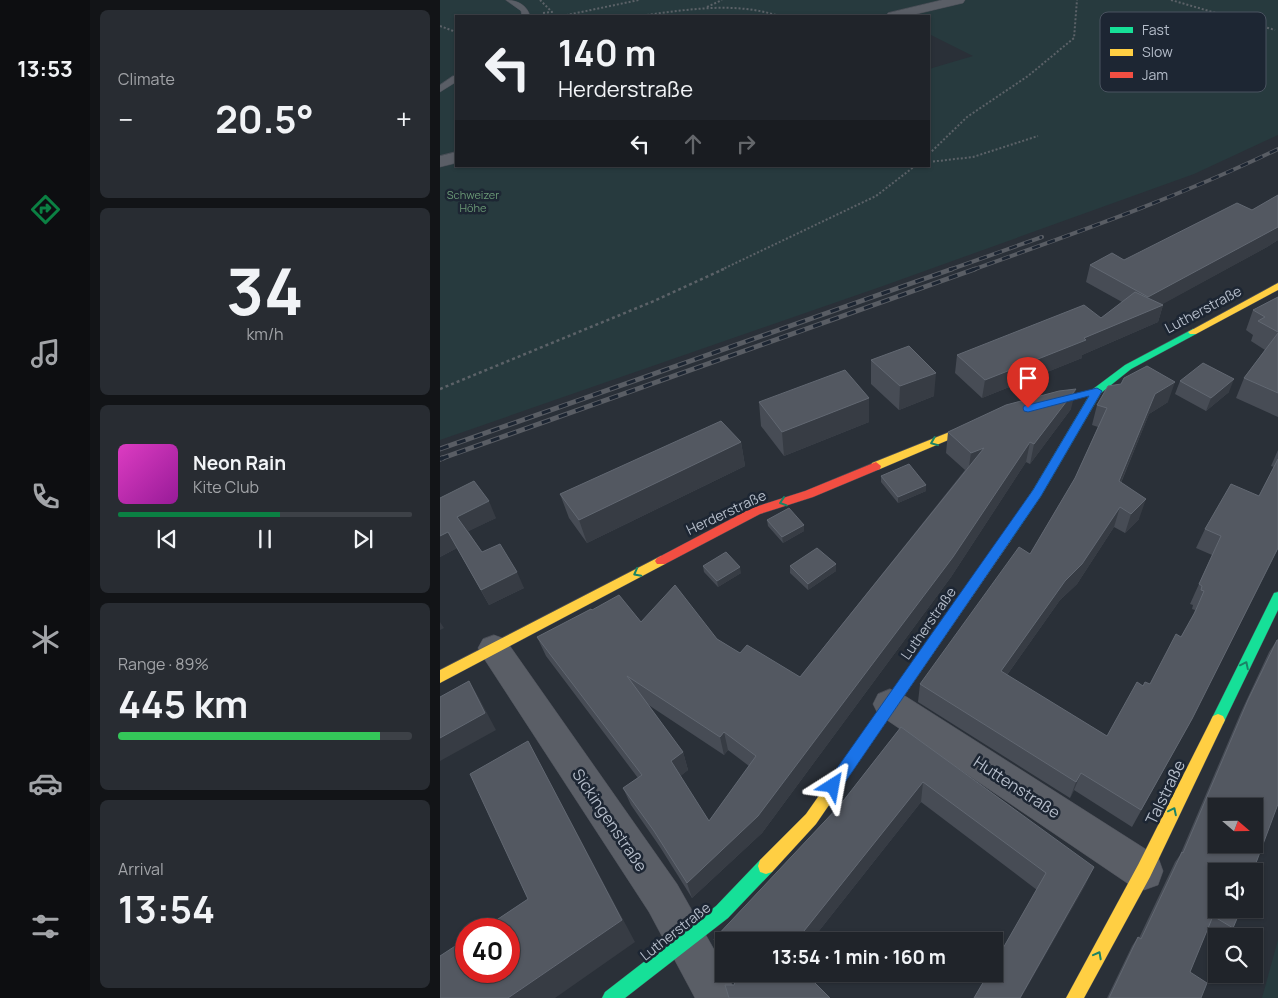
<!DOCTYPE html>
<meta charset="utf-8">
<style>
:root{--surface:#20242a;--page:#282c32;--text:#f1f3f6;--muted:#a2a4a8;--line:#3d4147;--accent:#0b8043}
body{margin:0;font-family:Manrope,sans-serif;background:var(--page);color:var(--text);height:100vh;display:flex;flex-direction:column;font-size:19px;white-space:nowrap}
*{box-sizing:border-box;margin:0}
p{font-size:16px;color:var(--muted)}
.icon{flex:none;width:28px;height:28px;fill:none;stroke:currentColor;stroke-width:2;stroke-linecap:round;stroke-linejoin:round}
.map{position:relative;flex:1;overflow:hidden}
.panel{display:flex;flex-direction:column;gap:10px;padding:10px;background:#121417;width:350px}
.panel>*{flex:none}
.guide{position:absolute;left:15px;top:15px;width:475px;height:152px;border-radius:0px;box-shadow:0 1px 4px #0004,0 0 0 1px var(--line);background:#20242a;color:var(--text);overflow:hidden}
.needle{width:32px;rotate:110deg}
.controls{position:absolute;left:768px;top:798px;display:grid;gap:10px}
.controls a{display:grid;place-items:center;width:55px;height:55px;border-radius:0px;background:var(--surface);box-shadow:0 1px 4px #0004,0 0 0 1px var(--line);font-size:25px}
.speed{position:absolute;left:15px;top:918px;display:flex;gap:10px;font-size:25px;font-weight:700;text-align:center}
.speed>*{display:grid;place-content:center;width:65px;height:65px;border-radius:50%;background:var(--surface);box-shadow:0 1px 4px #0004,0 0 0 1px var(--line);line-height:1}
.speed .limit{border:8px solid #d22;background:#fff;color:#111}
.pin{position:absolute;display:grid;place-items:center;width:42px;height:42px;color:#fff;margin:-51px -21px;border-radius:50% 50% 50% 0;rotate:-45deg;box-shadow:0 0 5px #0007}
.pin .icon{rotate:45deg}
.me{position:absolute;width:55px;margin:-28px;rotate:34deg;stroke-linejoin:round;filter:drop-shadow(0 0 4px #0008)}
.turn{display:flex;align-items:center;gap:18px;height:105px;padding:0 20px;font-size:22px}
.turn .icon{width:65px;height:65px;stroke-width:2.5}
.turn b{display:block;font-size:35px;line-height:42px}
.lanes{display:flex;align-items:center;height:48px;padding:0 20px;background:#0003;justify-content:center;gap:25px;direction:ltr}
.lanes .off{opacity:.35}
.big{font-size:38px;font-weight:700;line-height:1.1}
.panel .widget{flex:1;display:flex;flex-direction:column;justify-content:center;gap:8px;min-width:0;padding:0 18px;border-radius:8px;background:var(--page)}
.panel .dial{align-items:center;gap:0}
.dial b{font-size:65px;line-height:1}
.song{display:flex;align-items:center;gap:15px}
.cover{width:60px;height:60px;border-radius:8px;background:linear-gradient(135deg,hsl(310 70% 55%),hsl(300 70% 35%))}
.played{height:5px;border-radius:2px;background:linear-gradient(90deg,var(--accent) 55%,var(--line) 55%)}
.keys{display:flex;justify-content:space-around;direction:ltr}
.heat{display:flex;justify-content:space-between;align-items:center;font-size:28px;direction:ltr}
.charge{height:8px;border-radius:4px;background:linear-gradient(90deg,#34c759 89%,var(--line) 0)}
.trip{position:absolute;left:275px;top:932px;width:288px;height:50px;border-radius:0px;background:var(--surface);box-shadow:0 1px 4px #0004,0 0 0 1px var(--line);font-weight:700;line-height:50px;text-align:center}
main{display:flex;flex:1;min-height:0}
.tabs{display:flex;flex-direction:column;width:90px;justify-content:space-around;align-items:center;background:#0d0e11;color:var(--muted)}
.tabs .icon{width:35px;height:35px}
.tabs .active{color:var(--accent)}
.tabs b{font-size:22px;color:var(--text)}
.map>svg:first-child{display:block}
.green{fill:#273a3e}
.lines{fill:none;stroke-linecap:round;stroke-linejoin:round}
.lane-casing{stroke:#484c55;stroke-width:1}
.street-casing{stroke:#484c55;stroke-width:1}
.fast-casing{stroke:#484c55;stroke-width:1}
.slow-casing{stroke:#484c55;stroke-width:1}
.jam-casing{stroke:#484c55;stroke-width:1}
.path-far1{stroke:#5c6268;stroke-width:2;stroke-dasharray:2 2;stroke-linecap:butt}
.path{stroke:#5c6268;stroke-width:2.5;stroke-dasharray:3 3;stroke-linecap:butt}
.lane{fill:#5a5e66;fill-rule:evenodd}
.street{fill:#5a5e66;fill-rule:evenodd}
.fast{fill:#16e098;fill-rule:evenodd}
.slow{fill:#ffcf43;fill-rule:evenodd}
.jam{fill:#f24e42;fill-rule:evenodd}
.rail-far2-casing{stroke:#595d64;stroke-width:4}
.rail-far1-casing{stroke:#595d64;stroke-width:5}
.rail-casing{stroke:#595d64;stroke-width:5.5}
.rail-far2{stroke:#1d2633;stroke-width:2.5;stroke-dasharray:8;stroke-linecap:butt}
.rail-far1{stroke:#1d2633;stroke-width:3;stroke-dasharray:9;stroke-linecap:butt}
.rail{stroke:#1d2633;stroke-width:4;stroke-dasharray:12;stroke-linecap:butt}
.wall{fill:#474c55;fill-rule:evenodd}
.shaded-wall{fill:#373c44}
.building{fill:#535861;stroke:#626872;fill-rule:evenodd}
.oneway{stroke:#1a8366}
.route{fill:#1a73e8;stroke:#114b97}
.labels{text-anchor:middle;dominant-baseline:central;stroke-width:5;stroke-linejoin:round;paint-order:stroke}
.far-park-label{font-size:11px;fill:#6b9a76;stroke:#1d2633}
.street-label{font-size:14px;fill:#b4bcc9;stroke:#1d2633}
.near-street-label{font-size:16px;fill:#b4bcc9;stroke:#1d2633}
.key{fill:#1d2633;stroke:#4a5360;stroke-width:1}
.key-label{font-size:14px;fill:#b4bcc9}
</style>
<main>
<nav class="tabs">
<b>13:53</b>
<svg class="icon active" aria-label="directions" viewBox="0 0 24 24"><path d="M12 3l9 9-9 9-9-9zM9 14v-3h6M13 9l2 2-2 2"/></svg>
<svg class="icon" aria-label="music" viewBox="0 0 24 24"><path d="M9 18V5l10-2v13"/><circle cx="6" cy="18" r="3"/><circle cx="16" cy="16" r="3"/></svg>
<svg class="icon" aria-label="phone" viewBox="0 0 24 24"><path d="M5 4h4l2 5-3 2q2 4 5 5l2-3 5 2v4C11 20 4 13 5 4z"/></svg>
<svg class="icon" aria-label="climate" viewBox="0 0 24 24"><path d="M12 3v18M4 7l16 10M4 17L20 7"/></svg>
<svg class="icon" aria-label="car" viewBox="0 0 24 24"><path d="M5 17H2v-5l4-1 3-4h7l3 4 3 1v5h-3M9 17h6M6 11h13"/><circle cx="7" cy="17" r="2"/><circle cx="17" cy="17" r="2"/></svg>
<svg class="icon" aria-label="filters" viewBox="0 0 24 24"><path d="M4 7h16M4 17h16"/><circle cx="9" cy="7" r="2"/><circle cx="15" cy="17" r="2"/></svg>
</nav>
<section class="panel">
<div class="widget"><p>Climate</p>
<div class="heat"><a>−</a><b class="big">20.5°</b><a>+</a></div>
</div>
<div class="widget dial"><b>34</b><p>km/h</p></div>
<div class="widget">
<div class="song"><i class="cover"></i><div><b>Neon Rain</b><p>Kite Club</p></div></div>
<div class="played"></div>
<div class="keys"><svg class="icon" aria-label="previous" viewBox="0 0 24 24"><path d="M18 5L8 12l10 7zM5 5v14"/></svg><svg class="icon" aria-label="pause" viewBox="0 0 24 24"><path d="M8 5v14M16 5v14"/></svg><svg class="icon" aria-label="next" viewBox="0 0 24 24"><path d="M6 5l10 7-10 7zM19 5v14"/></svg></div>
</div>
<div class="widget"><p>Range · 89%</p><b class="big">445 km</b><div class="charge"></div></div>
<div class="widget"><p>Arrival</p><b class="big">13:54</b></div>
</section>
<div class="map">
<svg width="838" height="998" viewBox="0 0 838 998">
<rect width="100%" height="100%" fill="#2a3038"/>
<path class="green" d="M0,0h511l-65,16h-430v150h473v-97l44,-13 -44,-22v-18h-29l65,-16h313v135l-84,39 -311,112 -443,154z
M838,940v58h-16z"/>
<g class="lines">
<defs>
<path id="lane" d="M66,0c11,0 21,5 24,16h-8l-1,-5z
M13,76h3v6l-16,10v-7z"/>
<path id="street" d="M502,0h23l-2,3 -55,13h-22l2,-3z
M16,152v11l-16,4v-11z
M54,635l11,4 172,245 47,83v7h3l12,24h-44l-46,-86 -166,-255 -5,-9 5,-9z
M450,689l12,5 256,163 5,14 -5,14 -14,5 -14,-5 -252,-171 -5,-10 5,-10z"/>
<path id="fast" d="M753,329l3,1v4l-65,35 -30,24 -60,103 -32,47h-8l-2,-3 2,-3 32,-47 60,-101 32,-24z
M838,592v18l-55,114 -5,2 -5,-2 -2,-4 2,-4 61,-123z
M326,858l6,2 2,6 -2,6 -44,46 -103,80h-23l3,-6 111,-86 44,-46z"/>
<path id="slow" d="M838,283v7l-82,44h-6l-2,-2z
M542,419l4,1 1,2 -1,2 -106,45 -4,1 -5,-4 1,-3z
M565,536l4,1 2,3 -2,3 -193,281 -44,48 -6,2 -6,-2 -2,-6 2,-6 46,-46 195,-277z
M221,556l4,2 2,3 -2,3 -225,119v-13z
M778,714l5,2 2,4 -75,157 -66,121h-18l72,-133 75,-149z"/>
<path id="jam" d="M436,462l5,4 -1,3 -67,28 -53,17 -95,50h-8l-2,-3 2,-3 95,-50 53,-17z"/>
</defs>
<use href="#lane" class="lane-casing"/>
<use href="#street" class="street-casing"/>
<use href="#fast" class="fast-casing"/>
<use href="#slow" class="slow-casing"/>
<use href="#jam" class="jam-casing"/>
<path class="path-far1" d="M100,0l12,12 -10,1
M731,0l104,30
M267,7l15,-7
M122,16l77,-16
M199,16c46,-6 95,-15 140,0
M0,26l16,6
M489,154l38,-37 61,-41 46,-38 3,-38
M489,162l44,-5 65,-21
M281,270l155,-74 39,-30"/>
<path class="path" d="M0,389l214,-88 70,-32"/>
<use href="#lane" class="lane"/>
<use href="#street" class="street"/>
<use href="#fast" class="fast"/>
<use href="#slow" class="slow"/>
<use href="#jam" class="jam"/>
<defs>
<path id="rail-far2" d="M509,270l93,-33
M532,270c103,-37 207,-73 306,-121"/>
<path id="rail-far1" d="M0,449l512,-180
M0,459l535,-190"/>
<path id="rail" d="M0,459l3,-1"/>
</defs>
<use href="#rail-far2" class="rail-far2-casing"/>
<use href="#rail-far1" class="rail-far1-casing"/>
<use href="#rail" class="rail-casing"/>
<use href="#rail-far2" class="rail-far2"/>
<use href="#rail-far1" class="rail-far1"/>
<use href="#rail" class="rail"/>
</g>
<path class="wall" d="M838,195v45l-11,7 -105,57 1,1 -5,17 -76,33v3l-100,40 -27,-25 2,-18 144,-37 21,-16 -36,-20 4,-17 34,-5 128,-50z
M838,297v120l-42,-19 8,-20 21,-28 -14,-9 2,-6 -7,-5 7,-20z
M431,360l63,36 -35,14 -28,-26z
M740,381l49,11 -23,19 -31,-17z
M429,398v24l-85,34 -23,-30 -2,-24z
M728,402l-19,12 -28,69 18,36 -14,14 -11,-6 -37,57 -17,16 -53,75 100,61 36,-50 7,-2 31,-47 12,-21 2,-6 -3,-1 1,-4 -3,-1 22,-49 -16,-7 9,-19 54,-33 15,-29 -3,-1 7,-16v98l-86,171 -60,108 -58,-37 -4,8 -152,-96 2,-18 110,-130 45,-76 23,-51 -6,-2 5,-20z
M631,409l-41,55 -4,-2 -75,115 -189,256 -70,65 -32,-51 -29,-42 -8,-17 15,-10 -92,-122 -9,-19 55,-27 49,12 76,17 23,14 60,24 165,-207 -19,-17 2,-21zM207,704l77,51 4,-5 21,16 -40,55 -29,-45 8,-6 -5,-18z
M301,442l4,24 -158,77 -18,-25 -9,-24z
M441,476l45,9v6l-28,12 -17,-21z
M0,498l56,20 -28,13 14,21 42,36 -35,17 -32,-57 -17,9z
M327,520l37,11 -21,12 -15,-17z
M396,564v7l-28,19 -18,-17v-7z
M263,566l38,7 -23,14 -14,-15z
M837,640l-24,231 -20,57 -8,8h-2l-15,-9 -18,45 11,26h-94l25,-52 6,-9 1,1 36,-76 5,-7 61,-143 28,-60z
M461,727l184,159 -48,4 -116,-88 -110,139h-87v25l-10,-27 126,-134z
M289,974h77l-72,11v-1z"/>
<path class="shaded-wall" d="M838,227v13l-11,7 -115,63 11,-5 -5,17 -76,33v3l-100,40 3,-18 159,-67 4,-16z
M496,373l-2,23 -35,14 1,-24z
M794,379l-5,13 -23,19 5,-13z
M735,382l-7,20 -19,12 -36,87 6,-20 36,-87z
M636,389l-5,20 -41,55 4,-20z
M429,398v24l-85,34 -2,-24z
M301,442l4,24 -158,77 -8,-23z
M590,442l-4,20 -75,115 -189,256 -70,65 -5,-15z
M544,448l-16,25 3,-20z
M486,485v6l-28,12v-6z
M706,499l-7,20 -14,14 6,-19z
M49,501l7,17 -31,15 -8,-16z
M680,507l-6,20 -37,57 -17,16 -63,89 4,-18 64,-90z
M364,525v6l-21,12 -1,-6z
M8,532l9,16 -17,9v-21z
M396,564v7l-28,19v-6z
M300,567l1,6 -23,14 -1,-6z
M77,572l7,16 -35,17 -8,-15z
M0,622l4,6 -4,2z
M29,681l10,17 17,32 -56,31v-23z
M284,732l4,18 -4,5 -4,-18z
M88,741l15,28 92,173 -80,56h-47l114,-78z
M243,752l5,18 -11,9 -6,-18z
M641,773l-7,17 -4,8 6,-16z
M483,782l-2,20 -110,139h-15z
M654,867l-9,19 -64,112h-1z"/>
<path class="building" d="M838,195v32l-130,70 -58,-32 22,-12 12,7 113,-57 15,7z
M695,292l28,13 -79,33 2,2 -101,40 -28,-25 127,-50 17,13z
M838,297v35l-20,-11 7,-4 -12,-7z
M838,333v60l-34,-15z
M469,346l27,27 -36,13 -29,-26z
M763,363l31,16 -23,19 -31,-17z
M707,366l28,16 -20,12 -36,87 27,18 -15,15 -11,-7 -38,57 -17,17 -64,90 106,65 30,-54 6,4 2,-4 5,2 26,-50 5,3 14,-25 9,-21 -3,-1 1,-4 -3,-2 22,-48 -16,-7 26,-45 28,12 19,-37v89l-86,171 -51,91 -60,-37 -5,9 -156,-98 99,-137 11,7 45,-76 32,-70 -10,-3 11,-19 13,-2 3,-6z
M405,370l24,28 -87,34 -23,-30z
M636,389l-42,55 -4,-2 -77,115 -195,259 -71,67 -33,-52 -31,-43 19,-13 -105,-138 54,-28 1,1 27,-15 22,27 34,-37 42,54 23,14 7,-8 53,32 184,-229 -13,5 -23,-21 58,-27 53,-14zM187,676l93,61 4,-5 32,24 -47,65 -38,-60 12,-9z
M281,421l20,21 -162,78 -19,-26z
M469,464l17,21 -28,12 -17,-21z
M34,481l15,20 -32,16 25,35 18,-8 17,28 -36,18 -33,-58 -8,4v-38z
M349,508l15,17 -22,12 -15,-17z
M377,548l19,16 -28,20 -18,-18z
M286,552l14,15 -23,14 -14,-15z
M837,640h1v164l-25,67h-37v38h25l-8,19 -20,-12 -23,56 17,11 -6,15h-92l29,-61 3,2 41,-87 1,1 65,-153zM776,806h38v38h-38z
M29,681l16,32 -45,25v-41z
M461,727l193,140 -74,131h-46l14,-24h6v-10l52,-91 -123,-91 -127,159h-72v18l-1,-2 -3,-1v-6l-6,-11 126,-134z
M88,741l94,179 -114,78h-68v-42l26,-17v32h43v-42h-26l45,-30 -58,-125z
M291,974h75l24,24h-101l-4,-13h9l1,-3z"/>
<defs><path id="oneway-chevron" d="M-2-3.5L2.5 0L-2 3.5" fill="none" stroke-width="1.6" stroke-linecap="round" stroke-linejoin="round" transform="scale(1.25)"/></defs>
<g class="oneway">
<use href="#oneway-chevron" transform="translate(494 442) rotate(158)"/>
<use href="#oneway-chevron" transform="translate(343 502) rotate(162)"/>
<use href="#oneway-chevron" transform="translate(197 573) rotate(152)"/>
<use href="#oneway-chevron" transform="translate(805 665) rotate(-64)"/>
<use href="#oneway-chevron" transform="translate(733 811) rotate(-64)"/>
<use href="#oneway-chevron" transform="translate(658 955) rotate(-62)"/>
</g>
<path class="route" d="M657,388l5,3 -61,105 -202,295 -6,2 -5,-2 -2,-5 2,-5 205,-291 56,-94 -61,16 -4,-1 -1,-3 1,-2z"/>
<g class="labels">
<g class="far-park-label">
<text x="33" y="194">Schweizer<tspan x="33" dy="13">Höhe</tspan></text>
</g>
<g class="street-label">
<text transform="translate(763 309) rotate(-28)">Lutherstraße</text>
<text transform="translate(286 512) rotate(-25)">Herderstraße</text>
<text transform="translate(488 623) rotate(-55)">Lutherstraße</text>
<text transform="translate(235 931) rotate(-38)">Lutherstraße</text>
</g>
<g class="near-street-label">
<text transform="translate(577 787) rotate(33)">Huttenstraße</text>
<text transform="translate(725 792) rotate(-64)">Talstraße</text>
<text transform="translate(170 820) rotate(56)">Sickingenstraße</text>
</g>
</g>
<rect x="660" y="12" width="166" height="80" rx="8" class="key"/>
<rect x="670" y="27" width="23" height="6" fill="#16e098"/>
<rect x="670" y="49" width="23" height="7" fill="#ffcf43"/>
<rect x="670" y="72" width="23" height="6" fill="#f24e42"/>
<g class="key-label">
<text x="702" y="35">Fast</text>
<text x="702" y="57">Slow</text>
<text x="702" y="80">Jam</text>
</g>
</svg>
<div class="controls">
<a><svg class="needle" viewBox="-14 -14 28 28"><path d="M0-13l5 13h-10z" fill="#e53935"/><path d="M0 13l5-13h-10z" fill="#a2a4a8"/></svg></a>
<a><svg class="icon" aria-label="sound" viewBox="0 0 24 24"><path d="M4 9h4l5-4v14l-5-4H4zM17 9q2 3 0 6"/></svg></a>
<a><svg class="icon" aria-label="search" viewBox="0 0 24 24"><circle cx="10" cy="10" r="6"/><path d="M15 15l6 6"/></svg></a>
</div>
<div class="speed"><div class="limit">40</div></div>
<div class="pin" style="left:588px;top:408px;background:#d93025"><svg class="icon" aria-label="arrive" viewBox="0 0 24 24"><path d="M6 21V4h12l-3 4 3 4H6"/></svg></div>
<svg class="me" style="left:393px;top:786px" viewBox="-20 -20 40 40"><path d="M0-17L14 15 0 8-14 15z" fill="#1a73e8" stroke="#fff" stroke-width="4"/></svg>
<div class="trip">13:54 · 1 min · 160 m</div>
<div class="guide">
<div class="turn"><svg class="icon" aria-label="left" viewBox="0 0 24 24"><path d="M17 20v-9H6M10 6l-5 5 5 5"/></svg><div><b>140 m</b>Herderstraße</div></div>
<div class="lanes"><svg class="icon" aria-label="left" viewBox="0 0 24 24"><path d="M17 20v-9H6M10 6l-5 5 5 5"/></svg><svg class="icon off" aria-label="ahead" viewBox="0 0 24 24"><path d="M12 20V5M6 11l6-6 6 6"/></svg><svg class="icon off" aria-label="right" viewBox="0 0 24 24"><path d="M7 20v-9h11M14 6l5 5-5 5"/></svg></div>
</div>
</div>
</main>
